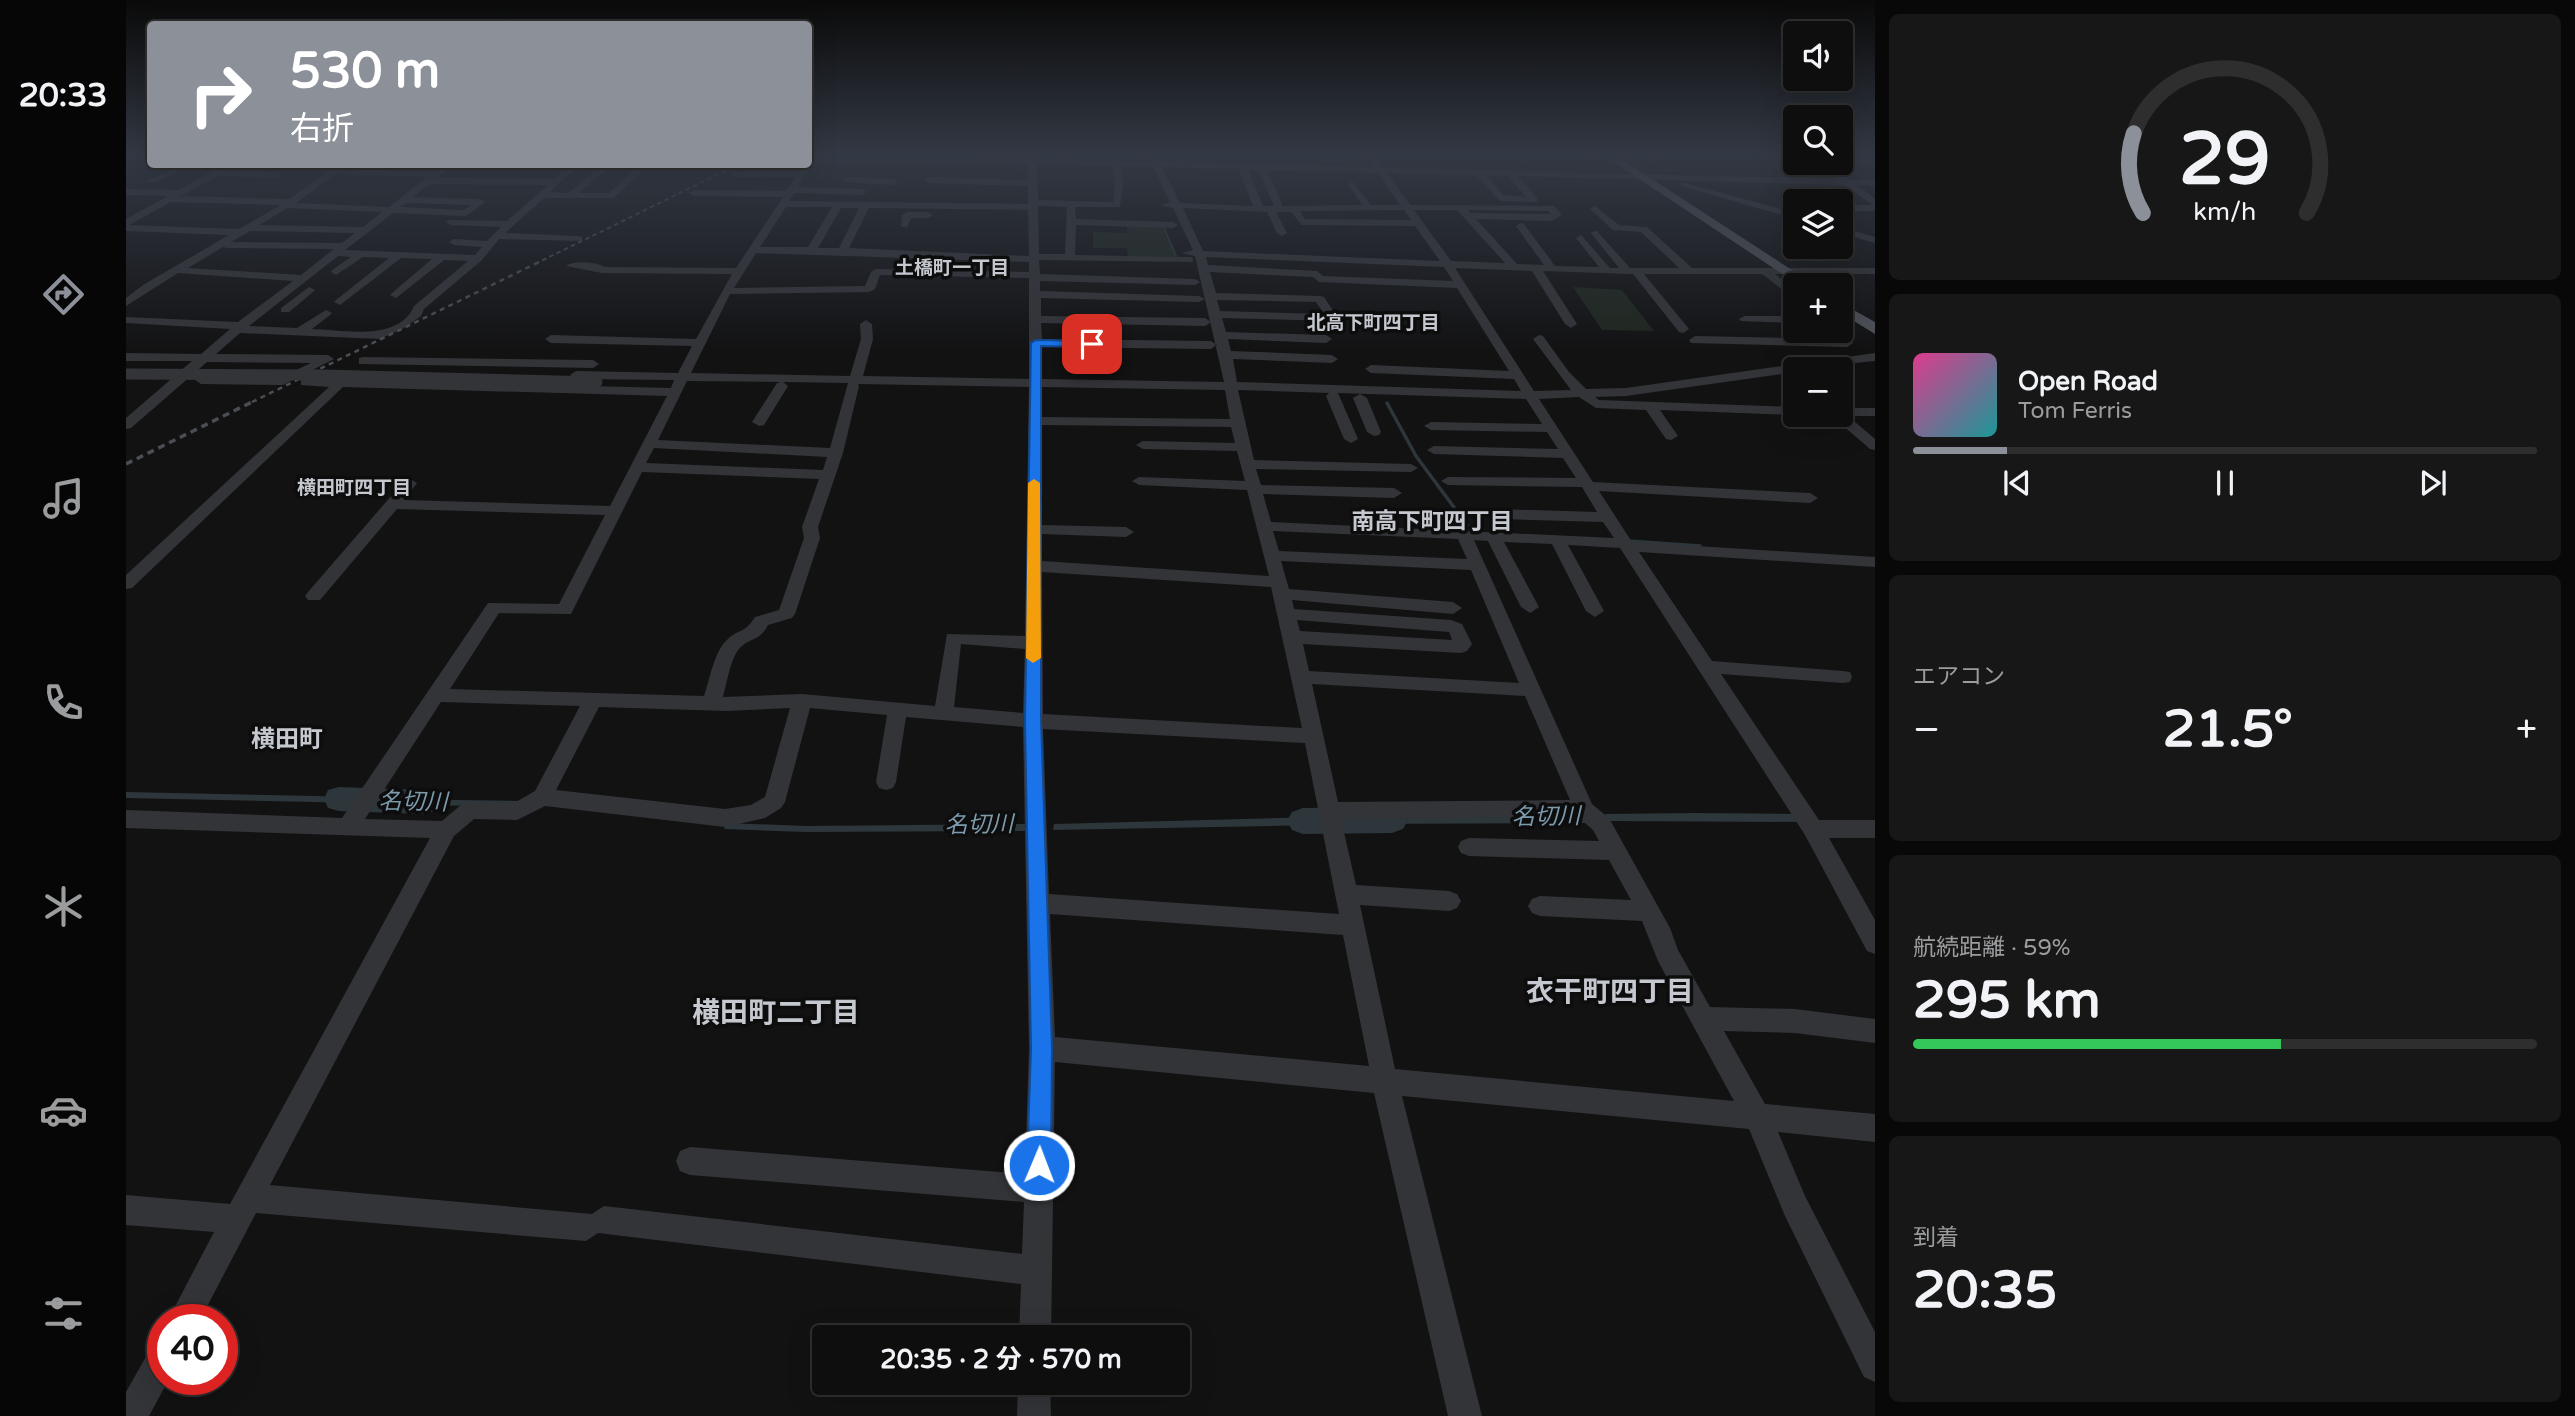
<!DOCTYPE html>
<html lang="ja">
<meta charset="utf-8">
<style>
:root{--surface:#0e0e0e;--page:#171717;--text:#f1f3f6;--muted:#9b9c9e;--line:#2e2e2e;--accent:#8c9099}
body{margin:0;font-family:"Varela Round","Noto Sans JP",sans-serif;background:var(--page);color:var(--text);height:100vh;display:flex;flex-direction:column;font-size:26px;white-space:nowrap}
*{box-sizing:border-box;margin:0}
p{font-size:23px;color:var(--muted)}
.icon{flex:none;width:38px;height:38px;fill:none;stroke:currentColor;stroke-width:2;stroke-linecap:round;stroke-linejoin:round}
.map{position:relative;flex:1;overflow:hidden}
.panel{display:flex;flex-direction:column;gap:14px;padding:14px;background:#080808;width:700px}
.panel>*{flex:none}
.banner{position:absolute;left:21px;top:21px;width:665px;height:147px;border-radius:7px;box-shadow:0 7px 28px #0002,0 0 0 2px var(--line);background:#8c9099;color:#fff;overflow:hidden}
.buttons{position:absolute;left:1657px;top:21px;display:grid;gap:14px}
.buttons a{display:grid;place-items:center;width:70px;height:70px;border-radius:7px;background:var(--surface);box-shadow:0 7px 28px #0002,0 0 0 2px var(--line);font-size:35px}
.speed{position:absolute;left:21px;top:1304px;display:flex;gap:14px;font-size:35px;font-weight:700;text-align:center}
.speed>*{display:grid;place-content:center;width:91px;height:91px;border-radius:50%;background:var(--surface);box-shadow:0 7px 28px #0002,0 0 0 2px var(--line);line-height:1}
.speed .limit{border:10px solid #d22;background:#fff;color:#111}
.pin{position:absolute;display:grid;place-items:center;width:60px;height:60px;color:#fff;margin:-30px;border-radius:14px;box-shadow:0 4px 10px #0006}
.me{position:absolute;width:77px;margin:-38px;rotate:1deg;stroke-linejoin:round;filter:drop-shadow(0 0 5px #0008)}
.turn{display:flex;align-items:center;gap:24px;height:147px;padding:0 28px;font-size:32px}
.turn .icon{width:91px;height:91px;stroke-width:2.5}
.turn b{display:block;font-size:49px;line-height:60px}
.big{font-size:52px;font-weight:700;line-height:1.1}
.panel .widget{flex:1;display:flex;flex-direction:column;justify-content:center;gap:10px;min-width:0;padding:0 24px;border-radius:10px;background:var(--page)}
.panel .dial{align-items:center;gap:0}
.dial svg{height:182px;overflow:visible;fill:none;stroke:var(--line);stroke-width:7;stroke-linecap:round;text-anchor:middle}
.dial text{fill:var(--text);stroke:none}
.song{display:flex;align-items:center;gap:21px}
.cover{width:84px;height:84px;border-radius:10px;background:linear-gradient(135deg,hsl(330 70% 55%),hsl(180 70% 35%))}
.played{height:7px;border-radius:4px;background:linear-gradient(90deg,var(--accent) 15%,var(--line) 15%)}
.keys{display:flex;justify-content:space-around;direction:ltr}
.heat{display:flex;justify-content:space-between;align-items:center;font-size:38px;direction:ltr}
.charge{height:10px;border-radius:5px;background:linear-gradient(90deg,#34c759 59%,var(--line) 0)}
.trip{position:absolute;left:686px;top:1325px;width:378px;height:70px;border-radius:7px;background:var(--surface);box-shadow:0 7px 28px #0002,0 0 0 2px var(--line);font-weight:700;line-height:70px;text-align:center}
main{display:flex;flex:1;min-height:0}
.tabs{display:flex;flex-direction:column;width:126px;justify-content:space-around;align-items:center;background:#060606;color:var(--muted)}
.tabs .icon{width:49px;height:49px}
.tabs .selected{color:var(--accent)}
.tabs b{font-size:32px;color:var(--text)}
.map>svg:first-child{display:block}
.green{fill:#1e261f}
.water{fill:#2c363b}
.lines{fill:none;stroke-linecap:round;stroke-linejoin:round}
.stream-far1{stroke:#2c363b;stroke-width:2}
.stream{stroke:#2c363b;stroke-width:3.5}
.river{fill:#2c363b;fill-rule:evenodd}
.minor{fill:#333438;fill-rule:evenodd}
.major{fill:#4f5257;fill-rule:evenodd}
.rail-far2{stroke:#4a4d51;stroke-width:2;stroke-dasharray:4.5 3.5;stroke-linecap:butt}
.rail-far1{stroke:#4a4d51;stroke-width:2.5;stroke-dasharray:5 4.5;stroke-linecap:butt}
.rail{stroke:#4a4d51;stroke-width:3.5;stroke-dasharray:7 5;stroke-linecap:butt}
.minor-bridge{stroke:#333438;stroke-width:11}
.route{fill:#1a73e8;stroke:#114b97;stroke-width:2}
.slow{fill:#f59e0b}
.labels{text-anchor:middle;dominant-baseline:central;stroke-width:7;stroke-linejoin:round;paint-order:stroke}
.far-neighbourhood-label{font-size:19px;font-weight:bold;fill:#c5c9cf;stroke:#0d0d0e}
.neighbourhood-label{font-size:23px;font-weight:bold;fill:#c5c9cf;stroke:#0d0d0e}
.water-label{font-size:23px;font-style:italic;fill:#7d9bad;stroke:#0d0d0e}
.quarter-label{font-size:24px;font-weight:bold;fill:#c5c9cf;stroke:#0d0d0e}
.near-neighbourhood-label{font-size:28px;font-weight:bold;fill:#c5c9cf;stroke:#0d0d0e}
</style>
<main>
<nav class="tabs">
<b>20:33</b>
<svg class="icon selected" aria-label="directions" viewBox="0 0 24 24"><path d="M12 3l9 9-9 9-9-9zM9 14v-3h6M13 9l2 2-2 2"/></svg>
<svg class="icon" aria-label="music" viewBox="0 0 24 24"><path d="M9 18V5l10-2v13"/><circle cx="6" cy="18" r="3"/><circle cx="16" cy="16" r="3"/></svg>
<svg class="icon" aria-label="phone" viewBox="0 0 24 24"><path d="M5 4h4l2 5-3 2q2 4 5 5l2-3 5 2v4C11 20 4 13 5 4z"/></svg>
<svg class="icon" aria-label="climate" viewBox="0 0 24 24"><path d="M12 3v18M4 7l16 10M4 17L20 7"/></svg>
<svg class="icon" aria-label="car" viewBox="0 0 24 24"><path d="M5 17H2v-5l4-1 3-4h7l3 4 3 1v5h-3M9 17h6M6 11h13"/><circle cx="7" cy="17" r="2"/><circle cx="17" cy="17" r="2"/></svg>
<svg class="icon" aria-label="filters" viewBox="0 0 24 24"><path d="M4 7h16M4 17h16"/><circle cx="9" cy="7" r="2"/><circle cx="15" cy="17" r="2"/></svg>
</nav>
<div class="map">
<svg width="1749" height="1416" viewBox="0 0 1749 1416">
<rect width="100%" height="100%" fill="#121213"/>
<path class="green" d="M1001,225l34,1 15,31 -48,-1 -1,-8h-34v-16l34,1z
M1447,287l49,3 32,41 -52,-1z"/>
<path class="water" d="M0,792l238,5 -4,6 -234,-5z
M262,799l136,2 -2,5 -137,-1z
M1569,813l104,1 5,8 -194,-1 -5,-7z
M1458,816l4,7 -231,1 -3,-7z
M1192,817l2,8 -267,5 1,-6z
M601,823l79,3 222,-2v7l-222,1 -82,-3z"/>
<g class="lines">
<path class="stream-far1" d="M1037,226l13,30"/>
<path class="stream" d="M1261,403l29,53 57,77
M1502,541l72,5"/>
<path class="river" d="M213,787l85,3 11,3 4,9 -4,9 -11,3 -85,-3 -11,-3 -4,-9 4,-9z
M1266,807l11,4 5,9 -5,9 -11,4 -89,1 -11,-4 -5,-9 5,-9 11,-4z"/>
<path class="minor" d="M0,153h24v3l-24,1z
M902,153h8v6l115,3 -4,-9h8l5,9 214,5 -10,-14h8l11,15 455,11 -20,-16h9l23,17h25v6l-18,-1 18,14v12h-34v-6h31l-27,-20 -327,-9 19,22v4l-37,-1 -24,-26 -89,-2 23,32 144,1 8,9 -10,6 -76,-2 41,45 27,1 -28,-39 5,-3 3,1 31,42 44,1 -23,-29 5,-3 29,33h9l-28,-35 5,-3 34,38h49l-38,-36 -28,-2 -21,-19 -2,-2 5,-3 24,19 28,2 45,41h183v6h-100l21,17v9l-34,-26h-118l45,55 -6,4 -4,-1 -46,-58 -90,-3 34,53 -6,4 -6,-4 -33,-53 -77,-3 79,123 37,-1 -38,-51 6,-4 4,1 26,36 17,17 40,-1 249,-35v8l-79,8v3l-170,24 -31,1 4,3 197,7v8l-136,-5 18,26 -7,4 -5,-1 -20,-29 -50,-2 -17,-11 -40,2 54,83 217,11 8,5 -8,5 -211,-12 33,51 243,15v10l-236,-15 73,109 131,10 7,1 2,5 -2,5 -7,1 -122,-9 98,146h56v18h-46l46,82v34l-8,-3 -62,-116 -185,-287 -52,-3 36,66 -9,6 -9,-6 -34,-67 -48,-2 35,65 -9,6 -9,-6 -33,-66 -14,-1 118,264 17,14 61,110 8,22 32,57 85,2 80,10v24l-80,-10 -71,-2 41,73 110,10v28l-97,-10 27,64 70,136v50l-11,-5 -79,-161 -36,-87 -347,-33 80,320h-34l-74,-323 -319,-31 -4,275h-32l2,-53 -423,-51 -12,8 -330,-28 -56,107h-32l46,-88 -88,-7v-30l104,9 200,-366 -304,-10v-18l216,8 146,-215 71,1 46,-89 -208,-6 -77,91h-12l-3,-4 3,-4 97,-112 5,-1 7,4 -13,17 206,6 57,-110 -324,-9 -211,201 -6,1v-14l203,-188 -28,-2v-6l370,9 3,-8 -98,-1 -6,-4 6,-4 102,2 14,-27 -141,-3 -6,-4 6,-4 145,4 36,-65 -130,-1 -36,-7c8,-6 30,-4 39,1l131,1 47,-71 -89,-1 -5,-3 5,-3 92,1 10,-14h-62l-4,-3 1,-2 69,-1 4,-7h4v-5l220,-1zM752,163l150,1v16l-99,-3 -4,3 4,3 99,3v18l-239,-3 6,-8 67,2 5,-3 -5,-3 -64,-2 15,-23zM911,164l75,2 3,18 -2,18 -75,-2zM995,166l32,1 17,35 -9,3 12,3 20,42 -11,3 13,3 29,126 -182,-3v-32l169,2 6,-4 -6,-4 -169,-2 -1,-16 164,3 6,-4 -6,-4 -164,-2v-18l158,4 6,-3 -6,-3 -159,-5v-10l155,4 5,-3 -5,-3 -155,-5 -1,-14 154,2v-4l-4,-1 -114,-2 1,-30 97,3 5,-3 -5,-3 -97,-3 -1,-12h45l3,-23zM1036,167l77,2 14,37 -73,-3zM1122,169h10l16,37h-11zM1141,170l111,3 22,32h-29l-19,-24 -4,3 14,21 -79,1zM1360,175l22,1 18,21 -23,-2zM912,206l29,1 -2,47h-26zM660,207h46l-24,40h-48zM715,208h18l-20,40h-21zM743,208l159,2 1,46 -180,-8zM1057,208l84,4 10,21 5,3 5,-3 -11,-21h15l11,13 113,1 25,35 -237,-10zM1278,210l7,10 -106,-1 -5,-8zM1288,210h43l48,53 -54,-2zM1342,210l80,1 3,3 -80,-1zM630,253l273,9v10l-153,-3 -5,3 -6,14 -131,2zM1080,257l238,10 9,14 -130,-5 -6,-5 -109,-6zM1084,272l103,5 6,5 138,6 52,83 -138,-6 -6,4 6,4 143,6 7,12 -284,-9 -4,-23 99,4 6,-4 -6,-4 -101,-4 -3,-12 98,4 6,-4 -6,-4 -100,-3 -4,-14 110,3 6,-3 -14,-21 -4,-1 -104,-3zM754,275l149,3v101l-166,-3 10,-37 -1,-15 -6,-4 -6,4 1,15 -11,37 -159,-3 39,-79 139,-2 6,-3zM1091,300l99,2 8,12 -104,-3zM561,381l94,1 -4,1 -25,39 7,4 5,-1 24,-39 -5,-4 65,1 -18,65 -172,-8zM732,384l171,3 -4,249 -78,-2 -12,72 -133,-12 -79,3c4,-14 7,-37 16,-48 10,-12 21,-7 29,-24l24,-7 3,-4 25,-76 -2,-11 25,-74 16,-67zM916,387l183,3 5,29 -188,-2zM1112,390l91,3 -3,3 18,43 7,4 7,-4 -20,-46 188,6 16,25 -111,-2 -7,4 7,4 116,2 11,17 -124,-3 -7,4 7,4 129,4 13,20 -128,-1 -7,4 7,4 134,2 15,25 -101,-3 -8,5 8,5 107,3 11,16 -343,-16 -8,-28 131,4 8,-5 -8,-5 -133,-3 -5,-16 155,3 7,-4 -7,-4 -157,-4zM916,425l189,2 4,16 -92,-2 -7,4 7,4 94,2 8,30 -106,-4 -7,4 7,4 108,5 22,86 -227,-15v-27l84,3 8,-5 -8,-5 -84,-2zM528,448l173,9 -4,13 -177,-7zM516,472l177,7 -17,48 2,11 -25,72 -24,7c-10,16 -14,11 -26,21 -15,12 -19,41 -25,58l-254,-7 49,-76 72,1zM1147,531l185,8 9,20 -188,-8zM1155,561l190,9 48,113 -210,-12 -6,-27 158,9 6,-2 5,-7 -10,-20 -11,-4 -157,-11 -2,-9 161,14 9,-6 -9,-6 -164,-13zM916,572l229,15 31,141 -259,-14zM1171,620l152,12 3,8 -152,-9zM835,644l64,5 -2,64 -69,-6zM1186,684l213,12 45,104 -232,2zM315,702l139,4 -45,85 -21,12 -44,-1 -8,2 -20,17 -77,-2zM473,707l128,4 63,-3 -25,89 -14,8 -26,4 -169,-19zM684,708l77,7 -11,67 3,6 7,2 7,-2 3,-6 10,-65 117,10 6,321 -4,126 -335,-27 -10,4 -4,10 4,10 10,4 334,27 -2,52 -418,-48 -12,8 -322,-29 184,-349 20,-17 43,1 28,-14 180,21 40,-9 16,-10 4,-6zM917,729l262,14 34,171 -290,-20zM1451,816l16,14 6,11 -130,-3 -8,3 -3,6 3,6 8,3 140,4 22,40 -91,-4 -8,3 -4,7 4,7 8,3 102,5 16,40 76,140 -339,-32 -35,-164 89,6 8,-3 4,-7 -4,-7 -8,-3 -93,-6 -15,-66zM924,914l293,21 26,131 -314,-29z
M1448,153h36l1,1c-8,5 -29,4 -37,-1z
M1516,153h9l6,6 -7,2z
M1631,153h39v4l-35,-1z
M1720,153h8l2,6 19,1v6l-26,-3z
M60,164h12l-45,19 -7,-2z
M99,164h11l-10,7 52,1 4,3 -4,3 -60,-2 -38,20 109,3 49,-35h10l-5,5 91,3 10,-8h10l-17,14 117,1 16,-15h10l-30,28 18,1 35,-29h10l-34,29h30l31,-29h10l-36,34h-70l-39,35 73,3 4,1v4l-83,-2 -17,21 -58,49 -3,7 -17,12 -24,11 -140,-6 -24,21 112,1 6,4 -51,26 -82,-1 -6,-4 6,-4 80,1 30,-14 -104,-1 -76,66 -5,1v-11l66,-57h-66v-8l75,1 29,-25 -104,-6v-6l112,5 55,-41 -115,-8 -52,33v-8l17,-13 86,-50 -103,-4v-12l42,-23 -42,-1v-6l52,1zM210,174l91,3 -38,30 -93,-4zM304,184l118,1 -41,36 -59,-1 -2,2 5,3 50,2 -14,14 -33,-2 -5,3 5,3 28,2 -7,8 -130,-5 48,-37 73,3 19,-14 -5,-3 -67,-2zM45,202l110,3 -42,24 -110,-4zM280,203l65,2 -7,5 -64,-3zM162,208l94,4 -19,15 -104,-2zM124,231l105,2 -13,10 -111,-1zM97,247l4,1 107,1 -33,26 -113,-7zM212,256l13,1 -19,13 -1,2 5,3 27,-18 26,1 -53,42 -2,2 6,3 61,-47 31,1 -40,34 -2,2 6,3 48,-38 24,1 -54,45c-15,36 -71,24 -102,23l18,-14 2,-2 -6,-3 -29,18 -48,-2z
M720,177l48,2 4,3 -4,3 -51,-3 -1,-2z
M1555,182l115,31v6l-115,-33z
M781,212h21l5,3 -5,3h-17l-4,9h-6l1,-12z
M1715,227l34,10v6l-34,-10z
M183,287l6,3 -2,2 -24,20h-8v-4z
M1619,316h51v7l-55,-2 -2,-2z
M1569,336l152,3 6,4 -6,4 -156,-4 -2,-3z
M237,357l230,3 6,4 -6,4 -234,-4v-6z
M1234,394l7,4 14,34 -2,3 -5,1 -7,-4 -14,-34z
M1715,408h34v8h-27l27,23v11l-5,-1 -36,-31 -2,-3h9z
M37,1341v38h6l-20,37h-23v-24l26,-46z
M892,1382h32l1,34h-34z"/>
<path class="major" d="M1474,153h12l203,132h-16z
M1715,303l34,19v12l-34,-21z"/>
<path class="rail-far2" d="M409,264l204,-100"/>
<path class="rail-far1" d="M126,402l287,-140"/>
<path class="rail" d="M0,464l130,-64"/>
<path class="minor-bridge" d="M0,374l196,1 275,7"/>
</g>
<linearGradient id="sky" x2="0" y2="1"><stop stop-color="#0a0a0a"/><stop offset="0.44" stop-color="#333944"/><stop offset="1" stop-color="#333944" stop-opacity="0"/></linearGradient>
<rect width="1749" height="351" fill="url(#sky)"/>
<path class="route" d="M910,340l56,1 5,3 -5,3 -51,-1v375l11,327 -1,117 -4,9 -8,3 -8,-3 -4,-9 4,-117 -6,-327 6,-378z"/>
<path class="slow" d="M908,479l6,4 1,175 -8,5 -7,-5 2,-175z"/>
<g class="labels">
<g class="far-neighbourhood-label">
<text x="826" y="268">土橋町一丁目</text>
<text x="1247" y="323">北高下町四丁目</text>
<text x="228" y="488">横田町四丁目</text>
</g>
<g class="neighbourhood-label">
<text x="1306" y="522">南高下町四丁目</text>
</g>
<g class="water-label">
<text transform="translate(287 802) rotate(1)">名切川</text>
<text transform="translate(1420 817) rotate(-1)">名切川</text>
<text transform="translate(853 825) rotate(-1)">名切川</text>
</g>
<g class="quarter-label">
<text x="161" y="739">横田町</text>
</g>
<g class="near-neighbourhood-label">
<text x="1484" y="992">衣干町四丁目</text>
<text x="650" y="1013">横田町二丁目</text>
</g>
</g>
</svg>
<div class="buttons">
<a><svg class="icon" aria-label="sound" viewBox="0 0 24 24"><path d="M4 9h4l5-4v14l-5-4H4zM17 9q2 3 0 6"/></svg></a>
<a><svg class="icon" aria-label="search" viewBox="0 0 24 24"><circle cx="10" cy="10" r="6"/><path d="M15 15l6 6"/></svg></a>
<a><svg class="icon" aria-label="layers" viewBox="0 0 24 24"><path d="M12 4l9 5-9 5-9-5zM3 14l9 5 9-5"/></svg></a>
<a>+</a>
<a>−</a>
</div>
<div class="speed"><div class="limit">40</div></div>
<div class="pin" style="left:966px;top:344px;background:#d93025"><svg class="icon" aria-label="arrive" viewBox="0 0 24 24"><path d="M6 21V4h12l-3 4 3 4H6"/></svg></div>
<svg class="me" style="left:913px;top:1165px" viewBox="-20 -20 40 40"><circle r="17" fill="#1a73e8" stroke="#fff" stroke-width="3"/><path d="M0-11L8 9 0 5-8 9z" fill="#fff"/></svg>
<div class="trip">20:35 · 2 分 · 570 m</div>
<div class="banner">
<div class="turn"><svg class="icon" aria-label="right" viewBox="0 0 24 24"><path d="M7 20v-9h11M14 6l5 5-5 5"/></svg><div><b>530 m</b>右折</div></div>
</div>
</div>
<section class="panel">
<div class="widget dial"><svg viewBox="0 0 100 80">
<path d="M14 69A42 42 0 1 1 86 69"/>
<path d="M14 69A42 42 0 0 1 10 34" stroke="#8c9099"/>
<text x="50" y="56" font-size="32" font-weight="700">29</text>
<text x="50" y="72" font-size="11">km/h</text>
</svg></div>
<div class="widget">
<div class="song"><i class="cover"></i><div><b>Open Road</b><p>Tom Ferris</p></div></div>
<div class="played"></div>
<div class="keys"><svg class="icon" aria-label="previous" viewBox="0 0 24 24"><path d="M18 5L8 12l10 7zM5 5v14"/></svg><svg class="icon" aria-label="pause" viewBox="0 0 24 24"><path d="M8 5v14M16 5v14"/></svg><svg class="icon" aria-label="next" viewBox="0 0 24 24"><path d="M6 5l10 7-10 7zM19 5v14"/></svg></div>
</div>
<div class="widget"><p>エアコン</p>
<div class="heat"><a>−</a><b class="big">21.5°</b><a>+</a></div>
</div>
<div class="widget"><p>航続距離 · 59%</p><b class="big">295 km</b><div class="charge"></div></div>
<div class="widget"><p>到着</p><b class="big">20:35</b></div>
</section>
</main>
